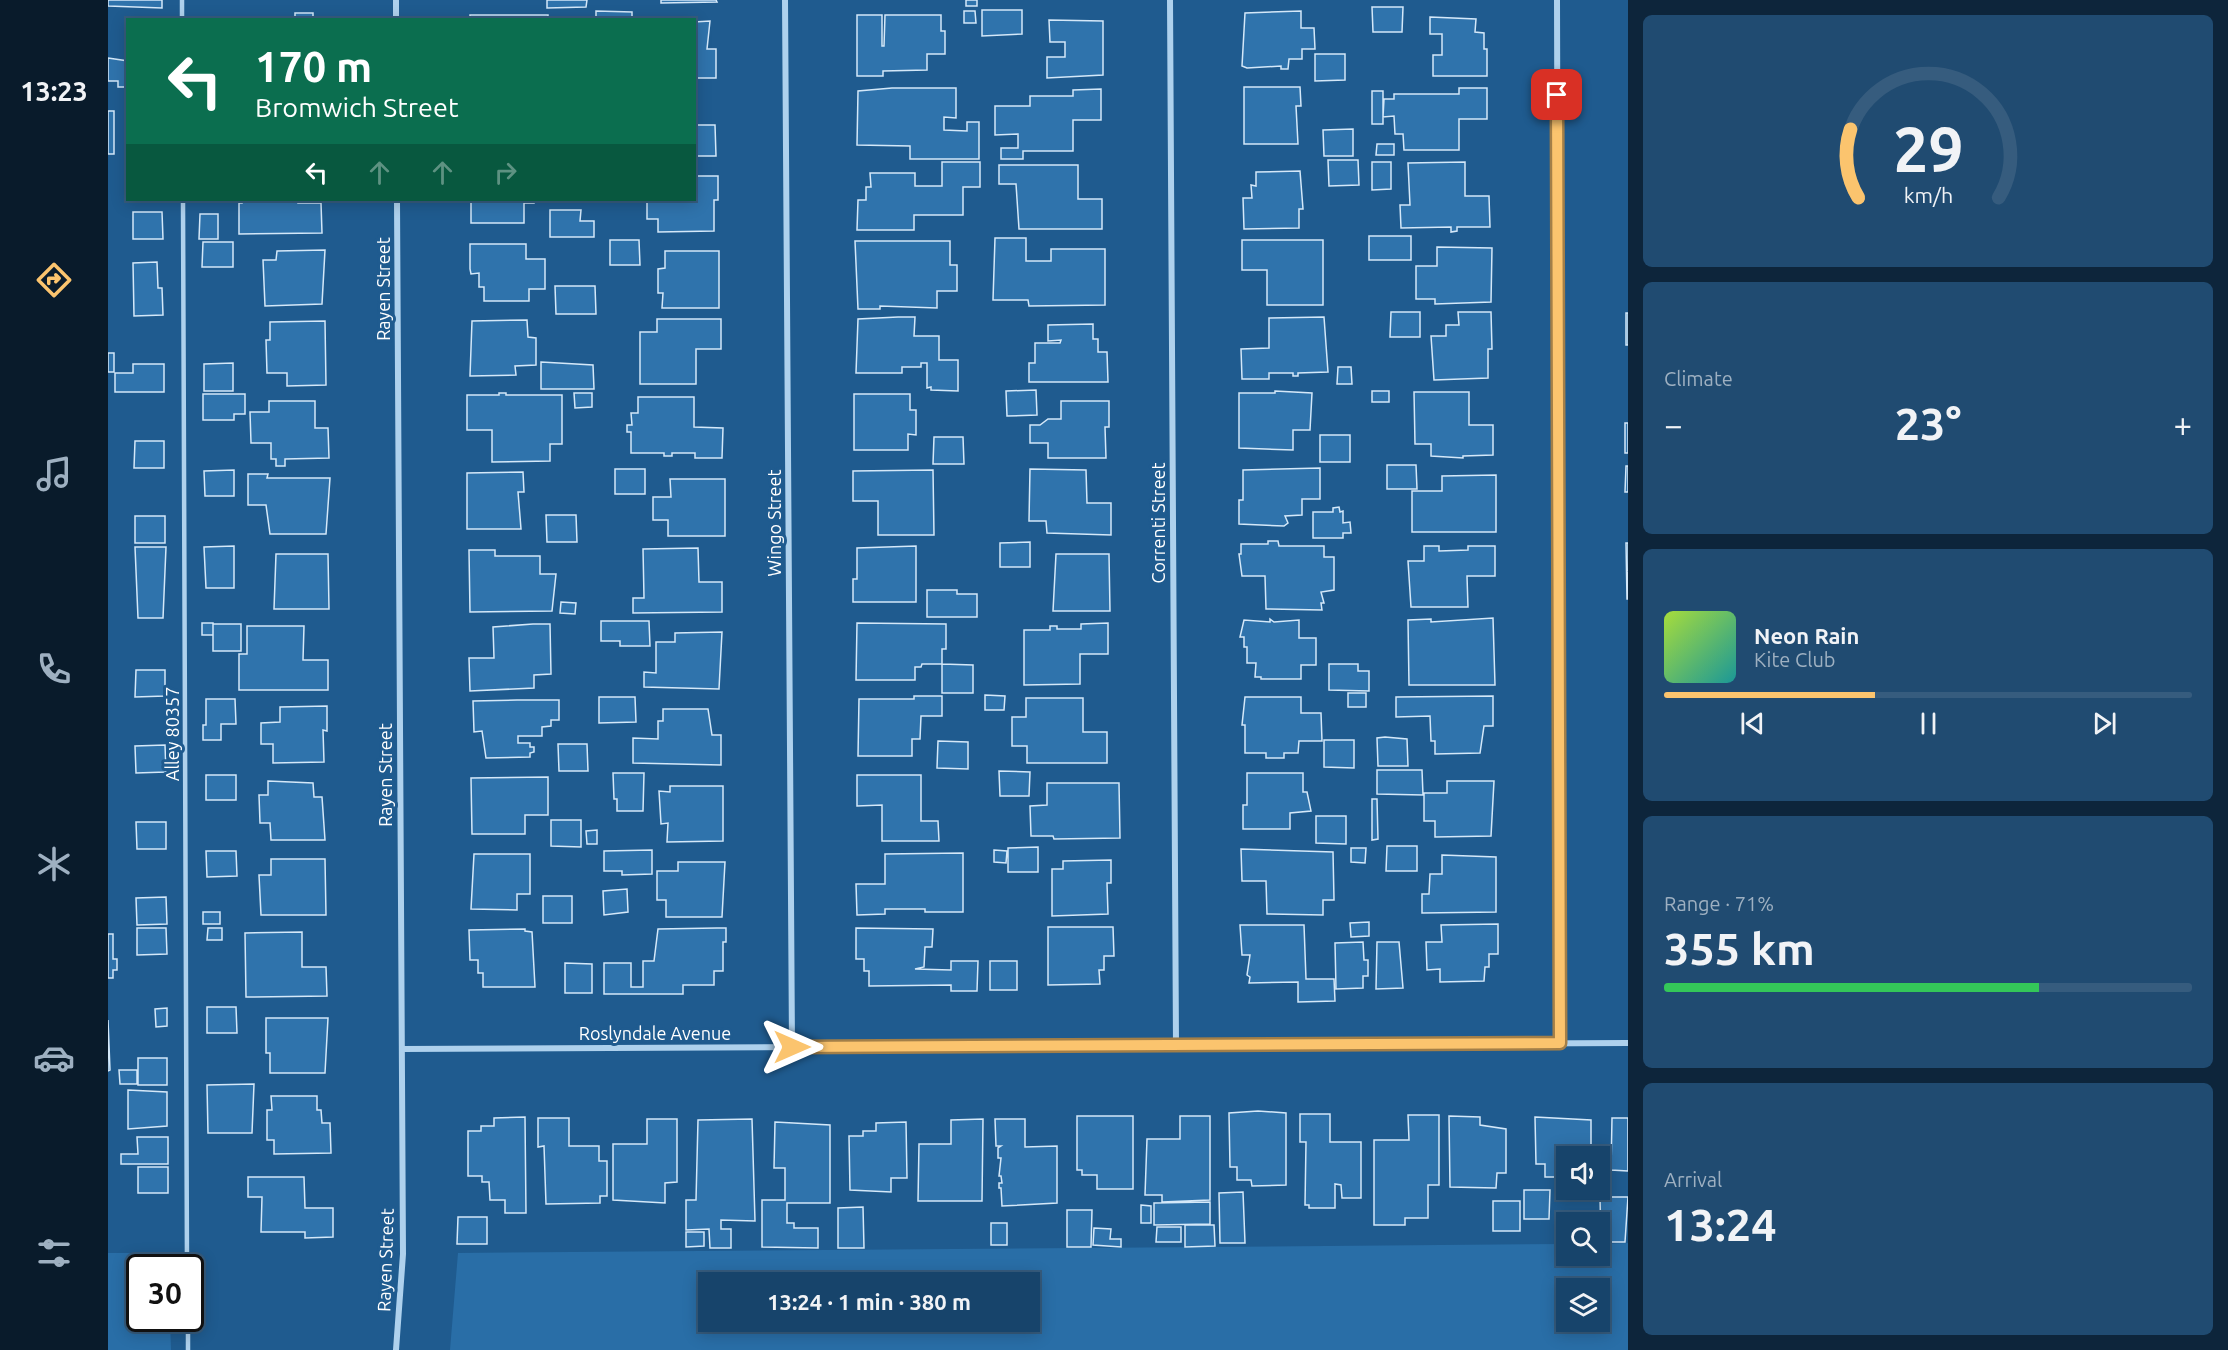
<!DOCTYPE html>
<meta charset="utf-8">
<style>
:root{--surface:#17446b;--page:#204b71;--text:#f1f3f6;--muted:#9eb0c1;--line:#365c7e;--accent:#fbc46e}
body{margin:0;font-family:Ubuntu,sans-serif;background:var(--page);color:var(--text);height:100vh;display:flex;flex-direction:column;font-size:22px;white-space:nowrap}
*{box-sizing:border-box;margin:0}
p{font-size:20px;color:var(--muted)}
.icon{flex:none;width:33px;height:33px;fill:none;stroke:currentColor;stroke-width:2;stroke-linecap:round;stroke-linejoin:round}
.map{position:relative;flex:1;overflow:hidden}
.sheet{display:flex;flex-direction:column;gap:15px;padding:15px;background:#0d253b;width:600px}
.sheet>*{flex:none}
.hud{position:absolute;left:18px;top:18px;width:570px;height:183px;border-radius:0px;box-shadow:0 3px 15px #0003,0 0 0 2px var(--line);background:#0b6e4f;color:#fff;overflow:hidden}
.controls{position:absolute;left:1448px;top:1146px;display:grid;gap:12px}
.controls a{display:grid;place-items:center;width:54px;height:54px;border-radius:0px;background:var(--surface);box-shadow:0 3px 15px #0003,0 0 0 2px var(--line);font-size:30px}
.speed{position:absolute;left:18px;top:1254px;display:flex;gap:12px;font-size:30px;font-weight:700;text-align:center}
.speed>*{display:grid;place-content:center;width:78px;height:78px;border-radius:50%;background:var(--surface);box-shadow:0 3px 15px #0003,0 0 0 2px var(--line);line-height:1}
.speed .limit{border:3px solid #111;border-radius:9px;background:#fff;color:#111}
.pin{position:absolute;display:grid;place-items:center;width:51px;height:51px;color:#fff;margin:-26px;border-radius:12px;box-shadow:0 3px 9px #0006}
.me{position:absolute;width:66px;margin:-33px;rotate:90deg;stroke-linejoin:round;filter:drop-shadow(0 0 4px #0008)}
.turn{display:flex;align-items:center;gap:21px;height:126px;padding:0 30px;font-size:27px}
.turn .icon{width:78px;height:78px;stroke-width:2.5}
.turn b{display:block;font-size:42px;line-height:51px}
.lanes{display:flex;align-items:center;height:57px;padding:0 30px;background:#0003;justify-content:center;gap:30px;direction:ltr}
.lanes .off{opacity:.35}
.big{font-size:45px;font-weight:700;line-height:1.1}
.sheet .card{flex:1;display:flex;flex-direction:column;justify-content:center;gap:9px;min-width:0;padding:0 21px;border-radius:9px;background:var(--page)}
.sheet .dial{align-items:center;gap:0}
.dial svg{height:156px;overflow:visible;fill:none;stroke:var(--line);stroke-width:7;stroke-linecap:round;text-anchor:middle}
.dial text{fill:var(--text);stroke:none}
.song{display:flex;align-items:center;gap:18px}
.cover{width:72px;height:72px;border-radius:9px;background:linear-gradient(135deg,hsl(80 70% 55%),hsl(180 70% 35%))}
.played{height:6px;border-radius:3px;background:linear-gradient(90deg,var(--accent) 40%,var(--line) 40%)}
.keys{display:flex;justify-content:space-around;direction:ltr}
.heat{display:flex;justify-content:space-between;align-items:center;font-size:33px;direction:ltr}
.charge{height:9px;border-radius:4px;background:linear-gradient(90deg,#34c759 71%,var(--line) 0)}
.trip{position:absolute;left:590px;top:1272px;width:342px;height:60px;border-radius:0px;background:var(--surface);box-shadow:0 3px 15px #0003,0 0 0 2px var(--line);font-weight:700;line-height:60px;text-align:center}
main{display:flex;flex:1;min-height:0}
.tabs{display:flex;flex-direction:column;width:108px;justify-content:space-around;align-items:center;background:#091b2b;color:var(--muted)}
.tabs .icon{width:42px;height:42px}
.tabs .active{color:var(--accent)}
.tabs b{font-size:27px;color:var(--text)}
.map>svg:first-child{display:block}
.green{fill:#296ea7;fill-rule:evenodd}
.building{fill:#2f73ac;stroke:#d4e8f9;stroke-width:1.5}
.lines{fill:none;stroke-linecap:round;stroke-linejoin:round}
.service{stroke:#aed1ed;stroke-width:4.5}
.minor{stroke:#aed1ed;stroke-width:6}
.route-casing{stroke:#a37f48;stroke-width:15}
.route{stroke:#fbc46e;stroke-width:10}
.labels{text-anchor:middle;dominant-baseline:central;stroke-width:6;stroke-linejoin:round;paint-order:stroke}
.street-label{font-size:18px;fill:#fff;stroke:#1f5b8f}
</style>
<main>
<nav class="tabs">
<b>13:23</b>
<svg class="icon active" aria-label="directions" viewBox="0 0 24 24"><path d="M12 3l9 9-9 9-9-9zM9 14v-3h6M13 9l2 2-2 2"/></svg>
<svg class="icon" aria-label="music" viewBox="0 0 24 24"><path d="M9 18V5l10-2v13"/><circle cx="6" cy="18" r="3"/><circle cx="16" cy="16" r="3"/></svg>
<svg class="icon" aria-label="phone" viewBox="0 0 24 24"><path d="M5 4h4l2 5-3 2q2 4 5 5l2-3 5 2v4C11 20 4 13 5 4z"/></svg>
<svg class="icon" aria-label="climate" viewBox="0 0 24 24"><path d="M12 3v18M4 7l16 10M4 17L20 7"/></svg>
<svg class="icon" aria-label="car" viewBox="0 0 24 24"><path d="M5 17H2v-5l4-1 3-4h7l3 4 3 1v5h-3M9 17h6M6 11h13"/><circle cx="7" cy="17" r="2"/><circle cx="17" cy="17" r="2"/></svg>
<svg class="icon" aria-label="filters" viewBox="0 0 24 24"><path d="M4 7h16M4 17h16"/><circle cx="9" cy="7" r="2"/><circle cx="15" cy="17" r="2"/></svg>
</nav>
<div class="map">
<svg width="1520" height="1350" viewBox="0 0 1520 1350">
<rect width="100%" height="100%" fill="#1f5b8f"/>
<path class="green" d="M1520,1243v107h-1178l8,-97 1108,-9v12h33v-12zM600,1282h321v40h-321zM1458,1288h33v34h-33z
M0,1253h61v14l-29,1v50l30,1 1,31h-63z"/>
<path class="building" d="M0,0h54v8l-54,-2z
M439,0h40l-1,7 -39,1z
M553,0h55l1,2 -56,1z
M858,0h11v6h-11z
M1264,7h31l-1,25h-29z
M874,10h40v24l-40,2z
M488,11l36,1v8h-36z
M856,11h11l1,12h-12z
M1193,11v17h13l1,21h-13v10h-13l-1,10h-7v-3l-34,2 -5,-2 3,-53z
M187,13h18v5l8,2h-26z
M362,15h78v5h-78z
M749,15h25v31h2l1,-31h56v16h4v23h-18v16l-44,1v5h-26z
M1322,17l46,2 -1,13 9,1v16h3v27h-54v-21h9v-21h-12z
M941,20l54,1v54l-56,3v-21h18v-15h-15z
M602,21l-3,28h9v29h-22v-56z
M1207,54h30v26l-30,1z
M0,58l20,3v26h-10v-6h-10z
M1136,87h56l1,19h-5l2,38h-54z
M784,88h64v30l-12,-1v13l23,1v-9h12v37h-69v-13l-53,-1 1,-54z
M1351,88h28v31h-28v31h-55l-1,-16h-8l-1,-18 -11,1 1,-18h10v-5h65z
M993,89v31h-28v31h-50v8h-22v-11h17v-14l-23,1v-29h35v-10h43v-6z
M1264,91h11v33h-11z
M0,111h6v43h-6z
M586,125h21l1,31h-22z
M1245,129v27h-29l-1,-26z
M1269,144h17v11h-18z
M1220,160h30l1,25 -30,1z
M834,162h38v25h-17v28h-49v15h-57l1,-30h8v-13h5l-1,-14h45v13h27z
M1264,162h19v27l-19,1z
M1357,162v34h24l1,31h-33v4l-6,1v-5l-50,1 -1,-23h10l-2,-42z
M891,165h79v34h24v30h-83l-3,-45h-17z
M1192,171l3,38h-4v19l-55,1 -1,-31h9l-1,-13 5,1v-14z
M586,176h24v24h-4v31l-56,1v-13h-11v-19h47z
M134,200h56v3h23l1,30 -83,1v-31h3z
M363,200h63v3h-10v20h-53z
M442,210h31l-1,11h14v16h-44z
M25,212h29l1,27h-30z
M92,214h18v25h-19z
M1261,236h42v24h-42z
M887,238h31v23h25v-12h54v56l-76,1 -1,-6h-35z
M502,240h29l1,25h-30z
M1134,240h81v65h-56v-35h-25z
M747,241h95v24h7v26h-20v17l-57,-2v3h-22z
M95,242h30v25h-31z
M362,244h56v15h19v30h-16v12h-45v-14h-5v-14l-8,1 -1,-5z
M1329,247l55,1 -1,54 -56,2v-5h-19v-33h21z
M217,250l-3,54 -57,2 -2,-46h13l1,-9z
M557,251h54v57h-57l1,-15h-5v-24l7,-1z
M49,262l1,26h4l1,27 -29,1 -1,-53z
M447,286h40l1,28h-40z
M1283,312h29v25h-30z
M1350,312h33l1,37h-4v29l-54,2 -3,-44h15v-11h13z
M1518,313h2v32h-2z
M790,317h17l-1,19h25v24h19v31l-27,-1v-3l-4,1v-25h-6v4h-19v6h-46l2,-54z
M1216,317l4,55 -30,1v3h-5v-3h-24v6h-27l-1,-30 28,-1v-30z
M549,319h64v30h-25v35h-56v-52h17z
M419,320l1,17 8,1v27l-21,1 1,9 -46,1 2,-55z
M217,321l1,64 -39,1v-13h-20l-1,-33h4v-18z
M985,324v15h5v13h9l1,30h-79v-19h6v-20h25l1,-3 -13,1v-16z
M0,353h6v19h-6z
M433,362l52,3 1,24h-53z
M125,363v28h-29v-27z
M25,364h31v28h-49v-19h18z
M1230,367h13l1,17h-15z
M928,390l1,25 -30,1 -1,-25z
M1167,391l37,2 -2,37h-17v20l-54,-2v-55h36z
M1264,391h17v11h-17z
M1306,392h55v33h24v30l-30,1v2l-32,-2v-12h-16z
M391,393h7v2h56v49h-12v17l-58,1v-32h-25v-35h32z
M466,393h18v14l-17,1z
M95,394h42v20h-11v6h-31z
M746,394h56v16h6v25l-8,-1v16h-54z
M530,397h56v30l29,1 -1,30h-27v-5h-23v3h-8v-3h-33v-21h-4v-7h5l-1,-12h7z
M161,401h46v27h13l1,30 -44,1v7h-9v-7h-5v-16h-20l-1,-31h19z
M953,401h48v26h-4l1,31h-58v-15h-18v-18h10l8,-6h13z
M1517,423h3v30h-3z
M1212,435h30v27h-30z
M826,437h29l1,27h-31z
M27,441h29v27h-30z
M1279,465h29l1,24h-30z
M1518,466h2v26h-3z
M1212,468v31h-18v16l-17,1 3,7 -4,3 -45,-2v-24h4v-30z
M507,469h30v25h-30z
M922,469l56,1 1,33h24v32l-64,-2 -1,-12h-17z
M126,470v26h-29l-1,-25z
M825,470l1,65h-56v-34h-25v-30z
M415,472l1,20h-6l3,37h-54v-56z
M140,474h20l-1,4h63l-4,56h-56l-4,-29h-18z
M1388,475v57h-84v-41h30v-15z
M562,479h55v57h-57v-16h-15v-23h18z
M1231,507l1,5 3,-1v12l7,-1 1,11h-8v5h-30v-26h20v-4z
M438,515h30l1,27h-30z
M27,516h30v27h-30z
M1160,541h10l1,5h45v11h10v33l-13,2 3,11h-3l1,7 -56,-1 -1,-33h-23l-3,-22h2v-10h27z
M922,542v25h-30v-24z
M1518,543h2v56h-1z
M126,546v42h-28l-2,-41z
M808,546v56h-63v-23h4v-31z
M1316,546h15v5l29,-1v-4h27v30h-28l1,31h-57l-3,-46h16z
M27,547h31l-3,71h-25z
M590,548l1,34h23v30l-89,1v-15h11l-1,-49z
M361,550h26v6h45v18h16l-4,37 -82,1z
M168,554h52l1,55h-55z
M948,554h53l1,57h-57z
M819,590h30v4h20v23h-50z
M453,602l15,1 -1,11 -15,-1z
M1385,618l2,67h-86l-1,-65 23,-1v3z
M1162,619l4,3 25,-2v18h17v27h-15v14h-40v-2h-6l1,-14h-9v-16h-3v-10h-4l4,-17 26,2z
M493,621h48l1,25h-30v-5h-19z
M94,623h11v12h-11z
M749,623l89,1v25h-4v15h-20l-1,3h-6v13h-59z
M1000,623v31h-28v30l-56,1v-55h26v-4h7v3h24v-5z
M105,624h28v27h-28z
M425,624h17l1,50 -17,1v13l-64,3 -1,-33h25l-1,-31z
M139,626h57l-1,34h25v30h-89v-36h8z
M614,632l-3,57 -75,-2v-15l12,1v-31h19v-9z
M834,664l31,1v28h-31z
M1221,664h29v7h11v20l-40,-1z
M28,670h29v26l-30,1z
M1240,693h18v14h-18z
M877,695l20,1 -1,14h-19z
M806,696h28v20h-21l-1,23h-8v17h-54l1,-57h55z
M1385,696v30h-9l-4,27 -45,1v-13h-4l-1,-25 -34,1v-20z
M491,697h36l1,25 -37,1z
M1137,697h56v16h20l1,28h-23l-1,12h-14v5h-18v-5h-21v-28h-3z
M918,698h57v34h24v31h-80v-17h-15v-29h14z
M98,699h29l1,25h-15v16h-18v-15h3z
M409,700h42v20h-8v6l-9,1v9h-24v7h12v4h4v5l-4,1v4l-44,1 -4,-27 -8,1 -1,-31z
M219,706v25l-4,-1 1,32 -51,1v-19h-12v-21l19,-1v-15z
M555,709h45l4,26h9v30l-88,-2v-25l25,1v-18h5z
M1277,737l22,2 1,27h-30l-1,-28z
M1216,740h30v28l-30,-1z
M830,741l30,1v27l-31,-1z
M450,744h29l1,27h-29z
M57,745l1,27 -30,1 -1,-27z
M1269,770h45l1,25 -46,-1z
M891,771l31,1 -1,24h-29z
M505,773h31l-1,38h-26v-12h-3z
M1139,773h56v19h4l4,19 -21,2v16h-47v-24h4z
M98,775h30v25h-30z
M749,775h64v46h17l1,20h-57v-36l-25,1z
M440,777v38h-23v19h-53l-1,-56z
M160,781l45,2 1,14h8l3,43h-54l-1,-17h-10l-1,-28h9z
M1339,781h47l-3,55 -56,1v-16h-11v-28h23z
M939,783h72l1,55 -66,1 -1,-3h-22l-1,-30 17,-1z
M562,786h53v55l-56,1 1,-19 -7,1 -2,-33 11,1z
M1264,799h5l1,40 -6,1z
M1208,816h30v28l-30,-1z
M443,820h30v27l-30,-1z
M28,822h30v27h-29z
M489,830v14h-10l-1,-13z
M1279,846h30v25h-31z
M930,847v25h-30v-24z
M1243,848h15l-1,15 -14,-1z
M1133,849l92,3 1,48h-11v15l-56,-1 -1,-33h-24z
M544,850v24l-30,1v-4h-18v-20z
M886,850l13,1 -1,12 -12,-1z
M98,851h30l1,25 -30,1z
M855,853v59h-38v-3h-40v5l-28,1 -1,-31h29v-30z
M366,854h56v40h-13v16l-46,-1z
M1334,855l54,2v55l-74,1v-19h7l1,-20h12z
M163,859h54l1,56h-65l-2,-40h12z
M1003,860v23h-4l1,31 -56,2v-47h11v-8z
M570,862h47l-3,55h-56v-17h-9v-29h21z
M519,889l1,23 -24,3 -1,-24z
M435,896h29v27h-29z
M58,897l1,27 -30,1 -1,-27z
M95,912h17v12h-17z
M1261,922v14l-18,1 -1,-14z
M1390,924v30h-9v13h-4l-1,14 -44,1v-13l-13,1 -1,-28h16l-1,-17z
M1132,925h64l2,54h28l1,22 -37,1v-20l-49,1 1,-6 -3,-2 3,-20h-8z
M940,927h65l1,29h-10v14h-5l1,14 -52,1z
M29,928h29l1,26 -30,1z
M100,928h14v12h-15z
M609,928h9v14h-3v29h-9v14h-31v9h-79v-31h27v24h12v-26h11l4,-32z
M748,928l77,1 -1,18h-7l-1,20 -9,2 36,1v-9h27l-1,30h-26v-6l-82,1v-15h-5v-12h-8z
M417,929v2l7,1 3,55h-52v-14h-5v-13h-8l-1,-30z
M194,932v35h24l1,29 -81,1 -1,-64z
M0,934h5v25h4v11h-4v8h-5z
M1255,942l1,18h4v16h-5v12l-27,1 -1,-46z
M1269,942h22l4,46 -27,1z
M882,961h27v29h-27z
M457,963l27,1v29h-27z
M99,1007h29l1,26h-30z
M59,1008v18l-11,1 -1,-18z
M158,1018h62l-3,55h-55v-20h-4z
M0,1020l2,50 -2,1z
M30,1058h29v27h-29z
M11,1070h18v14h-17z
M146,1084l-2,49h-44l-1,-48z
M20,1090l39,2v34l-39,3z
M163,1096h46v14h4l1,13h8l1,30 -57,1v-14h-7v-30h5z
M1150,1111l28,2v72l-34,1 -1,-6h-14v-13h-7l-1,-54z
M1192,1114h30v28h31v56h-19l-1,-13 -6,-1v24h-26v-3h-4l1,-63h-6z
M1300,1115h31v70h-11v33h-23v7h-31v-85h35z
M969,1116h56v73h-36v-14h-15v-5h-5z
M1072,1116h30v84l-48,2v-7h-17l2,-56h33z
M1341,1116l31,1v8l26,4v44h-9l-1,15 -46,-1z
M417,1117l1,96h-21v-13h-15l-1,-18h-7v-6h-14v-45h13v-5h13v-8z
M1427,1117l56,3v36h-25v21h-21v-13h-9z
M430,1118h31v28h30v15h8v35h-7v7l-54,1 -2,-58 -6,1z
M1504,1118h16v53l-17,-1z
M539,1119h30v63l-12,1v20l-52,-3v-56h34z
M644,1119l3,102 -34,-1v9h10v19h-21l-1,-19 -23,1v-30h10l2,-80z
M875,1119l-1,82h-64l1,-57h32v-24z
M887,1119h30v28l32,-1v57l-55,3 -1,-18h-2v-5h3l-1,-7h-2l2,-18h-3v-10l3,-2h-5z
M667,1122l55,3v78h-43v20h7v5h24v20l-56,-1v-47h23v-32h-11z
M798,1122l1,56h-16v14l-41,-2 -1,-54h14v-5h13v-8z
M29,1137h31v27h-47v-10h17z
M30,1167h30v26h-30z
M140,1177h56l1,31h28v29l-28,1v-6h-44l1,-35h-14z
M1416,1190h26l-1,29h-25z
M1135,1192l2,51h-25l-1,-50z
M1492,1197h28l-3,45h-24z
M1385,1201h27v30h-27z
M1102,1202v22l-56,1v-22z
M1033,1205l10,1v17h-10z
M755,1207l1,41h-26v-40z
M959,1210h25l-1,37h-24z
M350,1217h29v27h-30z
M883,1223h16v22h-16z
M1077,1225h29l1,21 -30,1z
M1049,1227h24v15h-25z
M986,1228l17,1 -1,10h11v8l-28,-2z
M578,1232h18v14l-18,1z"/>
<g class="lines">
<path class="service" d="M74,0v20
M75,200l4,1068
M80,1318v32"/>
<path class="minor" d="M288,0v20
M677,0l7,1047
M1062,0l6,1045
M1449,0l3,1043
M294,1049l1226,-6
M288,1350l7,-96 -6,-1054"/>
</g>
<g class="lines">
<defs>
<path id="route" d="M684,1047l768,-4 -3,-948"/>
</defs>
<use href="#route" class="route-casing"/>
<use href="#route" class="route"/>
</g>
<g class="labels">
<g class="street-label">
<text transform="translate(275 289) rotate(-90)">Rayen Street</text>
<text transform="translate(666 523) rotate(-90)">Wingo Street</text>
<text transform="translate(1050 523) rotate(-90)">Correnti Street</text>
<text transform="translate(64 734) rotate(-90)">Alley 80357</text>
<text transform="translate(277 775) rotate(-90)">Rayen Street</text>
<text x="547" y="1033">Roslyndale Avenue</text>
<text transform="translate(277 1260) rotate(-88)">Rayen Street</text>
</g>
</g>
</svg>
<div class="controls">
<a><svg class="icon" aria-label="sound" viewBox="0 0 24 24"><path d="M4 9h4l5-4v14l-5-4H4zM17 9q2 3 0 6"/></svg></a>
<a><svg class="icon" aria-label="search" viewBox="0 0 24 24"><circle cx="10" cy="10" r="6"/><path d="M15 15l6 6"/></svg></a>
<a><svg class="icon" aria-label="layers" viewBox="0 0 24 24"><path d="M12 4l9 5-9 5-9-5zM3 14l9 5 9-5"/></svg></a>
</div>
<div class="speed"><div class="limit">30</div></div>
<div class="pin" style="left:1449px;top:95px;background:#d93025"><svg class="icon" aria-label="arrive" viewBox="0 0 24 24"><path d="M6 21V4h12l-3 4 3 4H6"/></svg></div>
<svg class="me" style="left:684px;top:1047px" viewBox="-20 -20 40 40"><path d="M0-17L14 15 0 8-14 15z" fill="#fbc46e" stroke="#fff" stroke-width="4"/></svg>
<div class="trip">13:24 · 1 min · 380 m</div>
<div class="hud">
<div class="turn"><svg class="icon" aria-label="left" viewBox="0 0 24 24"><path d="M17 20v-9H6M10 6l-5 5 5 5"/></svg><div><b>170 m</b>Bromwich Street</div></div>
<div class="lanes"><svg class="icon" aria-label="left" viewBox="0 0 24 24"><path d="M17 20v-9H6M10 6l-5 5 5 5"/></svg><svg class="icon off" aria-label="ahead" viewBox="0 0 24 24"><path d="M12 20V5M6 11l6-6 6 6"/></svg><svg class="icon off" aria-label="ahead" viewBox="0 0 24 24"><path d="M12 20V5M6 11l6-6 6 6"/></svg><svg class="icon off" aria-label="right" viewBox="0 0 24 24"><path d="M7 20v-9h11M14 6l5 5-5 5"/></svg></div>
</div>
</div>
<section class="sheet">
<div class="card dial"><svg viewBox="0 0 100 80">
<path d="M14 69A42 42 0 1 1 86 69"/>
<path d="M14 69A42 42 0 0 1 10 34" stroke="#fbc46e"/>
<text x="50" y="56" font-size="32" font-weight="700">29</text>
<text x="50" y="72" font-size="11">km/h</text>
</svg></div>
<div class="card"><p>Climate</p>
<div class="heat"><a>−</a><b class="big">23°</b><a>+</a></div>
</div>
<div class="card">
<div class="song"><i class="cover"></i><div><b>Neon Rain</b><p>Kite Club</p></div></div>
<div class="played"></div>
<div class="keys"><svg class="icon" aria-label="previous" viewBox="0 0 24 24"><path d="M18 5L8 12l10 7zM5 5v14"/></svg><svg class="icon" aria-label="pause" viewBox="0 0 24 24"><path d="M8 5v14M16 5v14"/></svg><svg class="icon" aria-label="next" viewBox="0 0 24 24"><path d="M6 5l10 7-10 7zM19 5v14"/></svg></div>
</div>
<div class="card"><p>Range · 71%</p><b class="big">355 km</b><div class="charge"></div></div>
<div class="card"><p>Arrival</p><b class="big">13:24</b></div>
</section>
</main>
